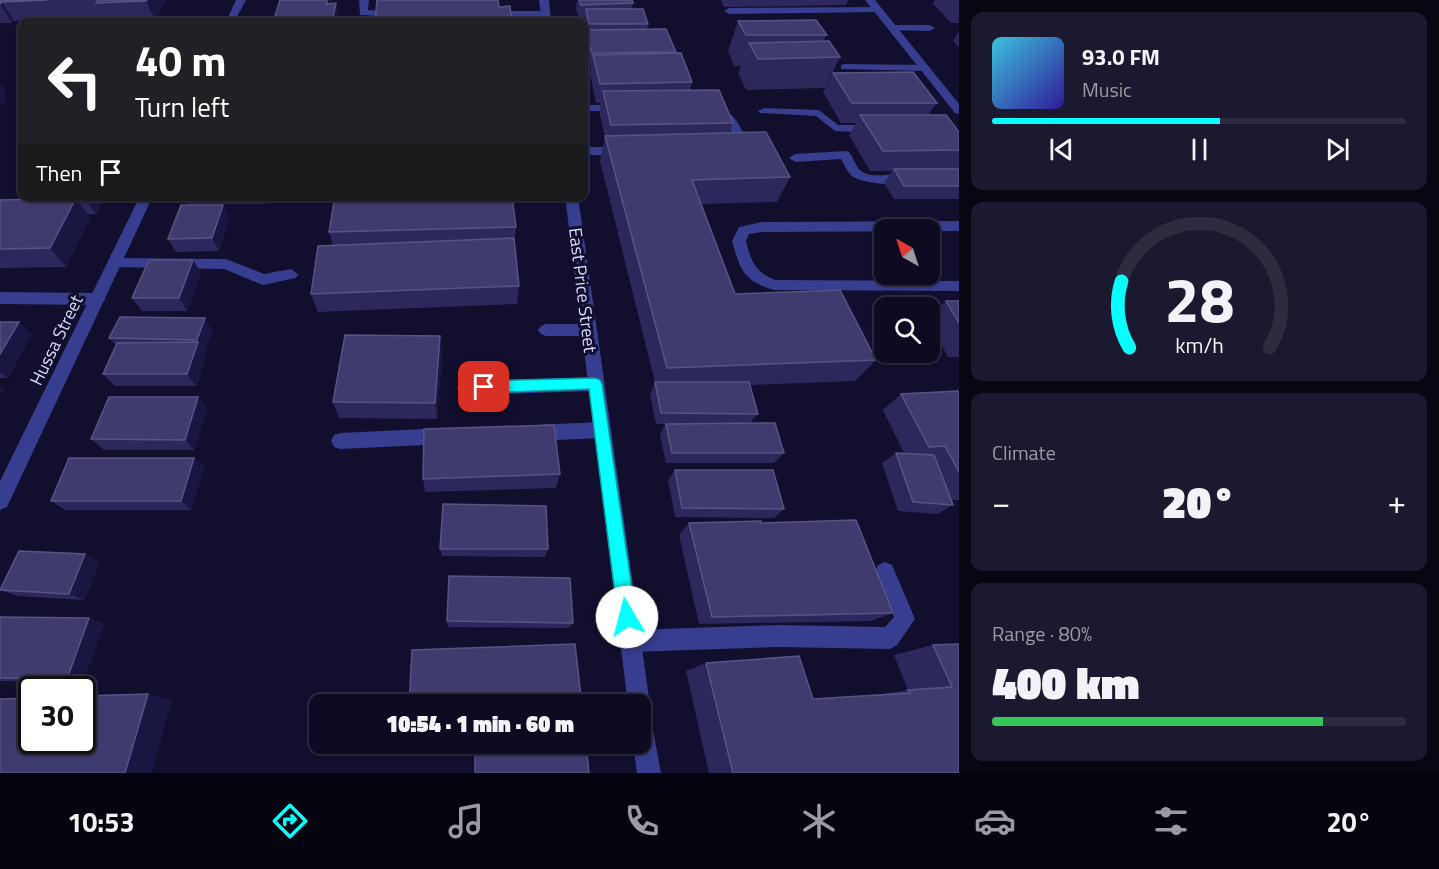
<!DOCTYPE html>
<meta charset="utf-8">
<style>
:root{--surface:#0d0b22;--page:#1b192f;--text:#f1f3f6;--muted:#9a9ba5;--line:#2d2b40;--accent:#07fffd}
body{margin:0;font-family:"Titillium Web",sans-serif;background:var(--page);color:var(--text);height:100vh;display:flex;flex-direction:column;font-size:22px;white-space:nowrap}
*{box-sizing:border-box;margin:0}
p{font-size:20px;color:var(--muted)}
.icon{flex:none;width:33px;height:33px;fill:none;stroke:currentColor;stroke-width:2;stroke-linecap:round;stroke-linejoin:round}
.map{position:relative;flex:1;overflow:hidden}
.panel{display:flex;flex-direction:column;gap:12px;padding:12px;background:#070613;width:480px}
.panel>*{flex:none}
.hud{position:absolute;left:18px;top:18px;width:570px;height:183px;border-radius:12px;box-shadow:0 2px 4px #0004,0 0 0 2px var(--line);background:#202124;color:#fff;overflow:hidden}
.needle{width:39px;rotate:321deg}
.tools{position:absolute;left:874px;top:219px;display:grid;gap:12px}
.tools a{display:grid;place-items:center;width:66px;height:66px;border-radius:12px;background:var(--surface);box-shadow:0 2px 4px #0004,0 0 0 2px var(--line);font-size:30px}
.speed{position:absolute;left:18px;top:676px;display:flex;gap:12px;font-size:30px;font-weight:700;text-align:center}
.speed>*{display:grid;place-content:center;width:78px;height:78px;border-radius:50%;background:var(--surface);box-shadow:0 2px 4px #0004,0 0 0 2px var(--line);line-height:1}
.speed .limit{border:3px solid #111;border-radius:9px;background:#fff;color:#111}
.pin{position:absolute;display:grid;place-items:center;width:51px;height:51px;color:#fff;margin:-26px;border-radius:12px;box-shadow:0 3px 9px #0006}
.me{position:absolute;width:66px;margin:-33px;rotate:352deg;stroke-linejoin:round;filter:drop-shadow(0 0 4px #0008)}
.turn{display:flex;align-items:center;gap:21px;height:126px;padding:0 18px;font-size:27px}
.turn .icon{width:78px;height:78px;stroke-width:2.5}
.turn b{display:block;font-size:42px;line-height:51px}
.then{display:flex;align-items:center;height:57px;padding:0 18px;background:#0003;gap:12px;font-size:22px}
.big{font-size:45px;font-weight:800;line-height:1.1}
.panel .tile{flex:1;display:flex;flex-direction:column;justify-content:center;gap:9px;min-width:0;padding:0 21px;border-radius:12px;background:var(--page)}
.panel .dial{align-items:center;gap:0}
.dial svg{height:156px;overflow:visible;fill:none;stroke:var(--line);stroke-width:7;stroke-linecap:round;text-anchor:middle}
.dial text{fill:var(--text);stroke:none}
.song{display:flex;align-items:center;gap:18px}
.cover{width:72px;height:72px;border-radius:9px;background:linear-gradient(135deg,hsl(190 70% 55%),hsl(250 70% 35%))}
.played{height:6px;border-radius:3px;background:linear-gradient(90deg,var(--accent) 55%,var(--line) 55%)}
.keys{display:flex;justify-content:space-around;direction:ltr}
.heat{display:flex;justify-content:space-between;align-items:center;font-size:33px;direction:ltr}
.charge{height:9px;border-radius:4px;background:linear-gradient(90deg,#34c759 80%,var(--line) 0)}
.trip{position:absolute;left:309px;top:694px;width:342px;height:60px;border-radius:12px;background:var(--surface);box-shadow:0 2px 4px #0004,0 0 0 2px var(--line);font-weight:800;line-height:60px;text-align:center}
.tabs{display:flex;height:96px;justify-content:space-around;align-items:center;background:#05040e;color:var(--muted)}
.tabs .icon{width:42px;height:42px}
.tabs .active{color:var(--accent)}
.tabs b{font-size:27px;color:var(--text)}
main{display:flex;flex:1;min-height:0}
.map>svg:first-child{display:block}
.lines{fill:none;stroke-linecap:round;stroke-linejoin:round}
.service{fill:#373d8f;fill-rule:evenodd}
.minor{fill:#373d8f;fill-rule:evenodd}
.tertiary{fill:#373d8f;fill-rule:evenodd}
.wall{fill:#2c285c}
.shaded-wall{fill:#191642}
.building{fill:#3f3b6e;stroke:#575484;stroke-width:1.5}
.route{fill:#07fffd;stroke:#05a6a4;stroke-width:1.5}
.labels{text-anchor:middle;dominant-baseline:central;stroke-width:6;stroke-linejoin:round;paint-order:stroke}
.street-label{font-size:18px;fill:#dbdbff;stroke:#110f2d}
</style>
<main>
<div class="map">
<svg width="959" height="773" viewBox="0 0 959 773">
<rect width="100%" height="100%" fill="#110f2d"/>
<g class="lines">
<path class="service" d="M359,0h10l-1,10 30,1 5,3 -5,3 -38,-2z
M878,7l5,3 -2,2 -152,2 -5,-3 5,-3z
M490,11h56l5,3 -5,3 -59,-1v-4z
M893,25h37l5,3 -5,3 -40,-1 -2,-2z
M845,64l80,1 5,3 -5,3 -84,-2v-4z
M584,105h36l6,3 -6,3h-36z
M709,105c25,3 30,19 40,40l-2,3 -17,3v-6l6,-2c-8,-19 -8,-28 -31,-33l-2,-2z
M764,108l55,2 19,15h36l6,4 -6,4 -39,-2 -19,-15 -56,-3 -2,-2z
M584,147h41l6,4 -6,4h-41z
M845,151l4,1c4,5 6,12 10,17 14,15 41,-3 54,10 -9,9 -51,5 -61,-3 -5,-4 -8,-12 -11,-17l-46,3 -6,-4 6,-4z
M959,221v10l-197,1 -13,2 -3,7c5,20 9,31 29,39l184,1v10l-185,-1c-30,-9 -34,-20 -42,-49l7,-14 23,-5z
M115,258l111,1 38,15 27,-5 7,5 -2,4 -33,7 -39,-16 -114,-2 -2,-4z
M0,292l98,1 5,2 2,4 -2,4 -5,2 -98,-1z
M546,324h42l5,2 3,4 -3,4 -5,2h-42l-5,-2 -3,-4 3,-4z
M595,377l6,2 2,5 -2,5 -6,2 -130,4 -6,-2 -2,-5 2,-5 6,-2z
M602,422l6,3 3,5 -3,5 -6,3 -69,3 -6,-3 -3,-5 3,-5 6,-3z
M445,428l6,3 3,5 -3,5 -6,3 -105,5 -6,-2 -3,-6 3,-6 6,-2z
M885,562l7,3 23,54 -18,26 -7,4 -112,-2 -148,5 -8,-3 -3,-8 3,-8 8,-3 148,-5 107,2 9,-10 -19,-45 3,-7z"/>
<path class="minor" d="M236,0h10l-12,22h-8z
M539,0h10l2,22h-9z
M140,196h13l-146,311 -7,3v-29z
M565,196h13l72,509 -1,4 12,64h-24l-4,-29h7v-39h-12z"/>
<path class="tertiary" d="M865,0h10l84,104v10l-4,-1z"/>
</g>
<path class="wall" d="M0,0h165l-10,20 -49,2 -3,-5 -89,4 -2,2h-12z
M577,0h55l1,3 -1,6 16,15 -1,5 29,23 -1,1 17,29 -2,8 43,33 -4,10 61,44 -13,25 -76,2 34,90 141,66 -21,21 -105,4 8,29 -8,9 34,30 -10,10h-108l-6,-28 5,-11h-9l-6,-30 5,-12 -55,-221 5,-24 -6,-26 2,-8h-5l-6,-29 1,-7 -7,-23 2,-14 -2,-7 1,-5h-6l-3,-9z
M721,0h127l-2,5 -122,2z
M935,0h24v23h-8l-18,-19z
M738,21l89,14 -4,6 17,16 -15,31 -79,2 -8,-17 3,-7h-7l-6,-15z
M959,32v16l-6,-7z
M833,73l104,30 -9,12 31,17v36l-1,1h1v30h-65l-10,-16 8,-12h-22l-21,-36 7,-12h-15l-18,-31z
M24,196h81l-9,18h-9l3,4 -24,49 -66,1v-68h22z
M185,196h82l-2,8h-76z
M223,205l6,13 -10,33 -43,1 -8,-13z
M516,227l-2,18 5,41 -2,18 -199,8 -7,-18 22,-49 -4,-13z
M201,273l-14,38h-45l-10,-13z
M946,301h13v56h-11l-18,-33v-8z
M0,322l32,12 -24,44h-8z
M213,331l-9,21 2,3 -10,31h-81l-12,-12 13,-29 -7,-7z
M440,336l2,17 -5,66 -98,-1 -6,-16z
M959,391v109h-7l1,5 -16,9 -39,-3 -16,-48 14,-10h8l-21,-43 18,-16z
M198,397l9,11 -13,42h-90l-13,-11z
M194,458l10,10 -13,42h-126l-14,-9z
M675,470l109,39 -10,9 -99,-1 -7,-37z
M560,474l-4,14 -131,4 -2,-13z
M689,523h72l132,90 -22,8 -172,3 -20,-89z
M440,549h108l-3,8 -103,-1z
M100,562l-16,38 -66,-4 -18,-6z
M0,617l104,7 -21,58 -83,-1z
M447,621l126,2 -4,5 -121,-1z
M959,644v129h-250l-23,-102 20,-8 107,36 58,-3 37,-6 -14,-35 39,-10z"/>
<path class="shaded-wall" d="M147,0h18l-10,20 -9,-19z
M325,0h7l2,11 -2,11z
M2,2l12,19 -2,2 -12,-19z
M336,3l4,19h-8z
M0,83l5,7 1,12 -6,2z
M88,196h17l-9,18 -10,-14z
M262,196h5l-2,8z
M76,198l14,20 -24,49 -16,-19z
M223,205l6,13 -10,33 -7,-13z
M193,260l8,13 -14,38 -8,-13z
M205,318l8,13 -8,21 -8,-12z
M19,322l13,12 -24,44 -8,-6v-18z
M440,336l2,17 -5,66 -2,-16z
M198,342l8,13 -10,31 -9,-12z
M0,387l4,2 -4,7z
M198,397l9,11 -13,42 -9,-10z
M194,458l10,10 -13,42 -10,-9z
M85,554l15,8 -16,38 -15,-6z
M89,618l15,6 -21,58 -16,-3z
M148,694l24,5 -20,74h-27z"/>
<path class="building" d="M0,0h47l-45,2 -2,2z
M98,0h49l-1,1 -50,2z
M280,0h47v4l9,-1 -4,19h-59z
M377,0h121l1,7 11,-1 2,16h-137z
M579,0h53l1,3 -52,2z
M586,9h57l5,15h-59z
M816,20l11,15h-81l-8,-14z
M666,29l10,23 -84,1 -7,-23z
M829,41l11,16 -82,2 -9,-16z
M681,53l11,29 -92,2 -7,-29z
M913,72l24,31h-85l-19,-30z
M719,90l14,33 -122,2 -8,-34z
M860,115h86l13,17v18l-76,1z
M766,132l24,45 -98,3 43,114 105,-4 36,70 -209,8 -62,-232z
M894,169h65v17h-55z
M24,196h64l-2,4 -9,1 -1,-3 -54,2z
M335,196h177l4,31 -187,5z
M76,198l-26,50 -50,1v-49z
M181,205h42l-11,33 -44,1z
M514,238l5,48 -208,8 7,-48z
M149,260h44l-14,38h-47z
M946,301h13v22z
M120,317l85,1 -8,22 -88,-2z
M0,322h19l-19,32z
M345,335l95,1 -5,67 -102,-1z
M198,342l-11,32h-84l14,-31z
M655,382h94l9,32 -97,-1z
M959,391v81l-14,-26 -16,1 -28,-53z
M109,397h89l-13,43 -94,-1z
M775,423l9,30h-112l-6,-29z
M554,425l6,49 -137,5 1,-50z
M896,453l38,2 19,50 -40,-3z
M69,458h125l-13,43h-130z
M675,470h98l11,39 -102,-1z
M443,504l103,2 2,43h-108z
M856,520l37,93 -181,4 -23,-94 72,-2v2z
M19,551l66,3 -16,40 -69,-4z
M449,576l121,2 3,45 -126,-2z
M0,617l89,1 -22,61 -67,-1z
M575,644l7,61h-173l3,-55z
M959,644v129h-226l-27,-110 93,-7 14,43 97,-6 -2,-3 44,-3 -19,-42z
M148,694l-23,79h-125v-74l32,-1v43h50v-45z
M475,744h111l3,29h-114z"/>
<path class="route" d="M595,378l5,2 2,4 34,233 -3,6 -6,3 -6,-3 -3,-6 -29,-228 -105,4 -5,-2 -2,-4 2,-4 5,-2z"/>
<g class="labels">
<g class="street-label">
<text transform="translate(583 290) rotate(83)">East Price Street</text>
<text transform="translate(56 340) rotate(-64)">Hussa Street</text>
</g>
</g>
</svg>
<div class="tools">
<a><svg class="needle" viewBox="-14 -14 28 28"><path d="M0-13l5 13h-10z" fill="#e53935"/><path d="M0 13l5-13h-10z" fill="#9a9ba5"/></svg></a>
<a><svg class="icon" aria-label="search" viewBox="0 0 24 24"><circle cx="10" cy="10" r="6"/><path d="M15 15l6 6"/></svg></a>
</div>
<div class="speed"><div class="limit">30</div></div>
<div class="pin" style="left:484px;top:387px;background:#d93025"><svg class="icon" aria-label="arrive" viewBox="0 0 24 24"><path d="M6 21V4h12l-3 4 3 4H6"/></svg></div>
<svg class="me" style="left:627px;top:617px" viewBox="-20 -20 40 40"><circle r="19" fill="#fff"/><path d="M0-13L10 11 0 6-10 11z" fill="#07fffd"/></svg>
<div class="trip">10:54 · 1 min · 60 m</div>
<div class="hud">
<div class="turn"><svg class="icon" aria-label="left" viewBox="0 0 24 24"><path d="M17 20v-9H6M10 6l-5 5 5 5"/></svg><div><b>40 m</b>Turn left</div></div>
<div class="then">Then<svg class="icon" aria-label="arrive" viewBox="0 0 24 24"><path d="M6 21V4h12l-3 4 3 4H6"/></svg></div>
</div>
</div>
<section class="panel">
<div class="tile">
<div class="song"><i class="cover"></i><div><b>93.0 FM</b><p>Music</p></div></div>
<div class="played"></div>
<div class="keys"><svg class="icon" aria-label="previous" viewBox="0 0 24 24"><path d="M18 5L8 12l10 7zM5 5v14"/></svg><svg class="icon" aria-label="pause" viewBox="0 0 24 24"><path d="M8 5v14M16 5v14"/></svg><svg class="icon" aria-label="next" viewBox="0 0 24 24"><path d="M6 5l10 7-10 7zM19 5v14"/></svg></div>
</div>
<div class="tile dial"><svg viewBox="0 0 100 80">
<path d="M14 69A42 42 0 1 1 86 69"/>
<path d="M14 69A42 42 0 0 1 10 35" stroke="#07fffd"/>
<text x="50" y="56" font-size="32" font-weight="700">28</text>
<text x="50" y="72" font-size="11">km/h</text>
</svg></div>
<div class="tile"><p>Climate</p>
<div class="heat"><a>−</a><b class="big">20°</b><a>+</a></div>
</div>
<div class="tile"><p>Range · 80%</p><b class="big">400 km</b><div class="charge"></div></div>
</section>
</main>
<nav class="tabs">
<b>10:53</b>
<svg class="icon active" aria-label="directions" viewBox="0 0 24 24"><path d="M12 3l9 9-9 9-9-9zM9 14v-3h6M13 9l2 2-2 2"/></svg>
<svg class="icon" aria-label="music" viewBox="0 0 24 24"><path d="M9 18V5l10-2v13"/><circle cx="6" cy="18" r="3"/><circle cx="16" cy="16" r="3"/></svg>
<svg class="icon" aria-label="phone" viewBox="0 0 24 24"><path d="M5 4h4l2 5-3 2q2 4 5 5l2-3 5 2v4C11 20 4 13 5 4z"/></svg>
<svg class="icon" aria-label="climate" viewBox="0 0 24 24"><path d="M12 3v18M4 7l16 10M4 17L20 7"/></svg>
<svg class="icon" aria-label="car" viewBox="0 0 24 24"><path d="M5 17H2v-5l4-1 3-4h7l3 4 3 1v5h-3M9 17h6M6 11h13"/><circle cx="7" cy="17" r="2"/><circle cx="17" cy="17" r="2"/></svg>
<svg class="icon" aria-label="filters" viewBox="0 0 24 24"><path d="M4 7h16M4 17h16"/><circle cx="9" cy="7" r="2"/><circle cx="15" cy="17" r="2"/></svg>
<b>20°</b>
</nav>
